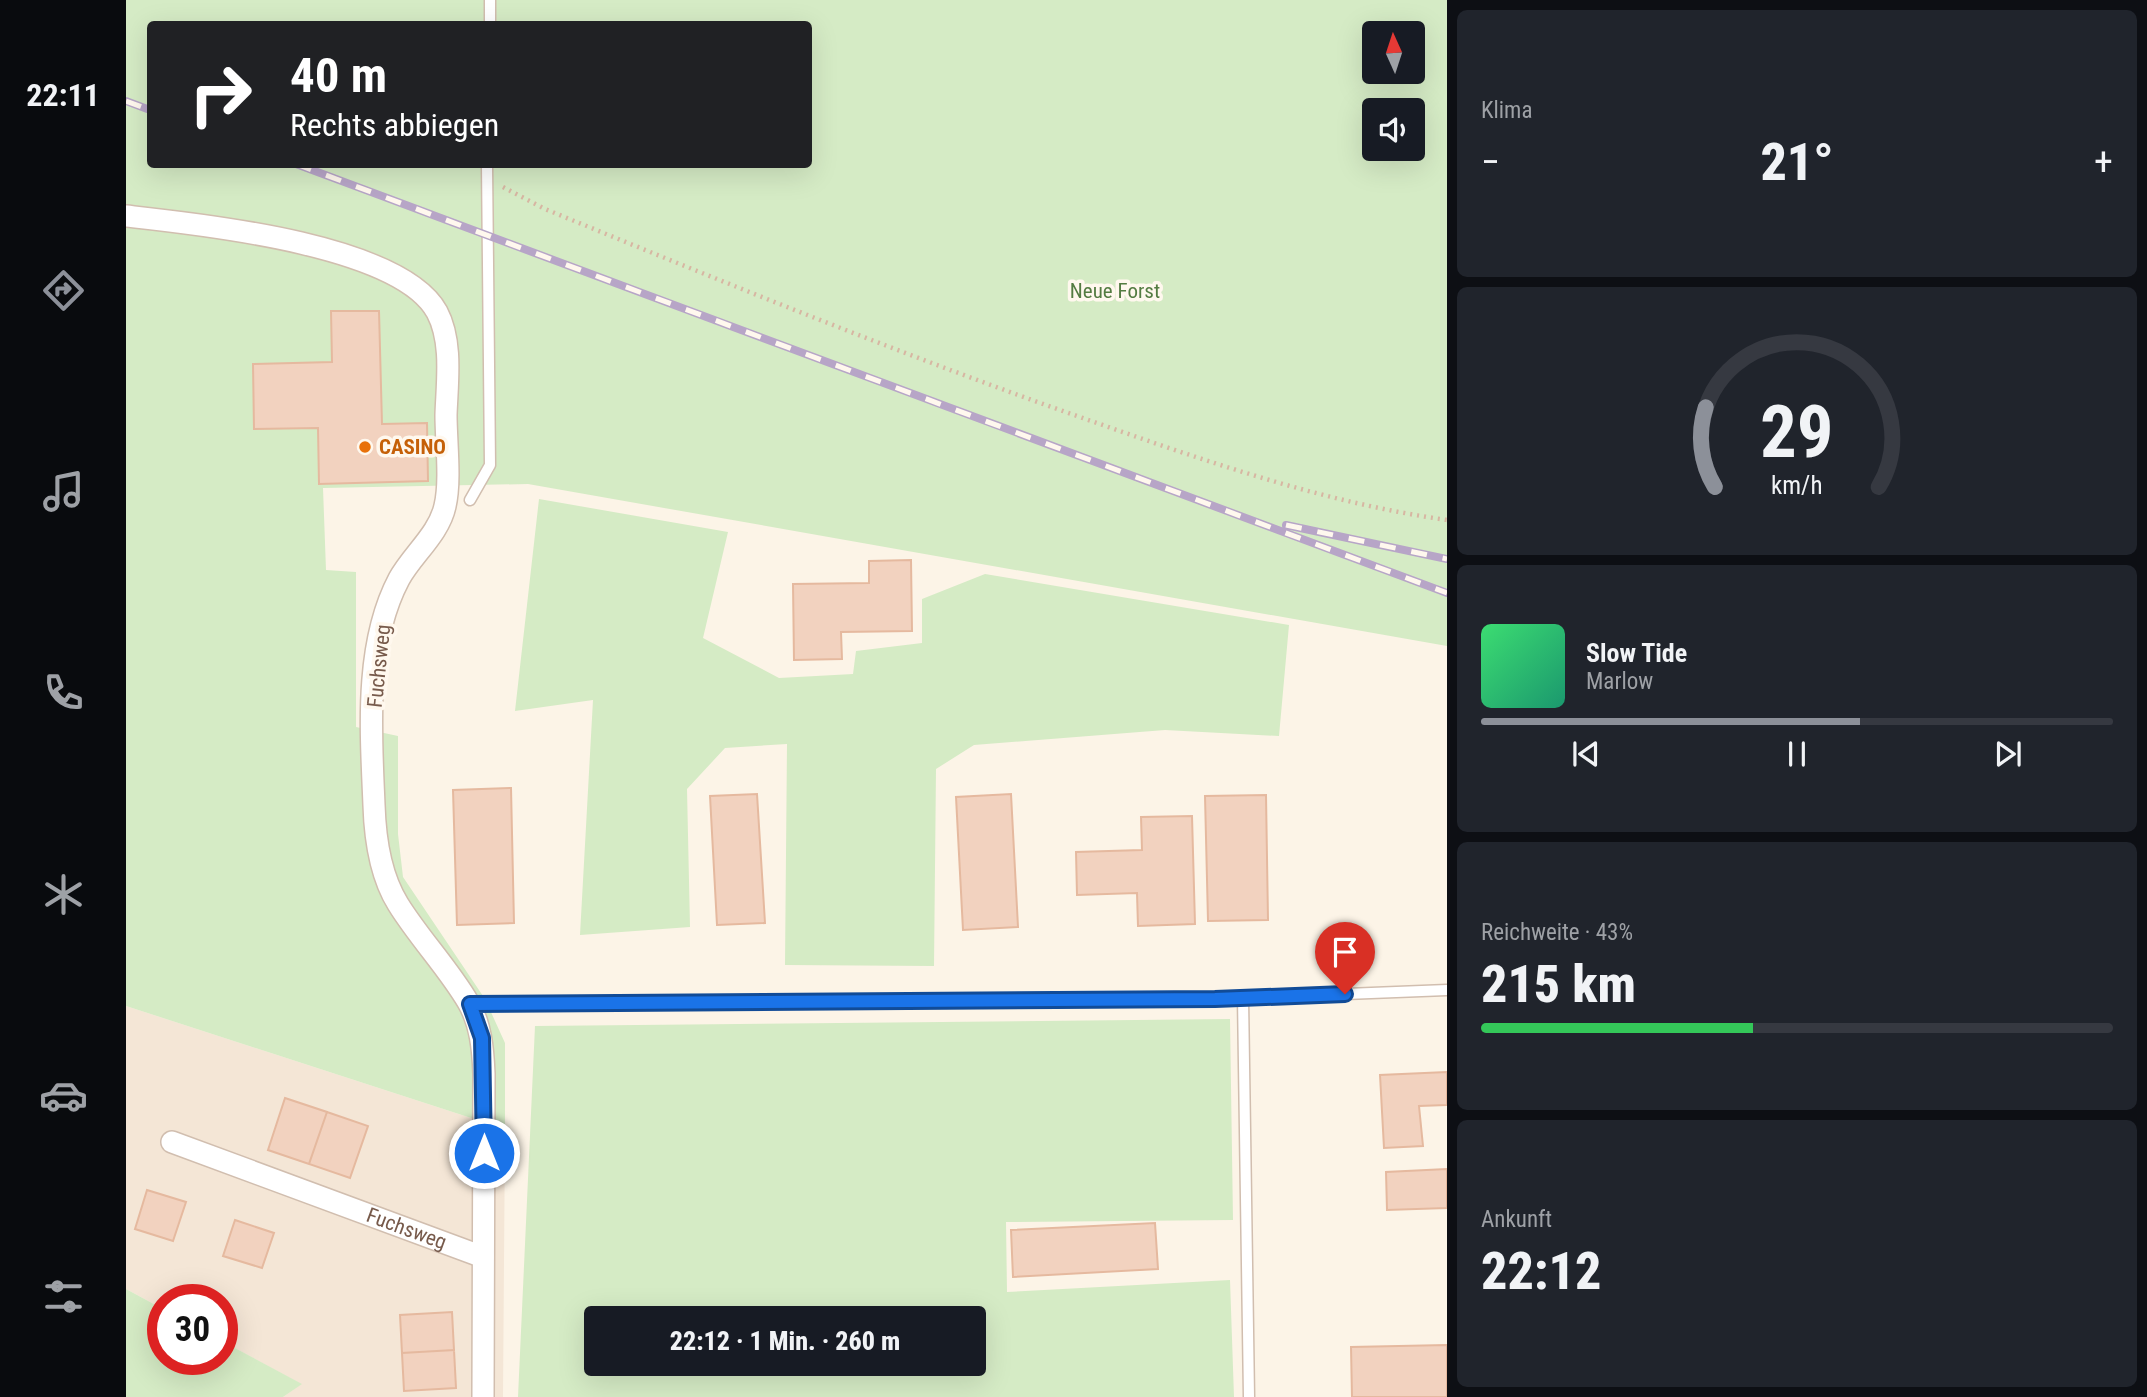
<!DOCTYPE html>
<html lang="de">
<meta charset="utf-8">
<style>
:root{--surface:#171b24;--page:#20242c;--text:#f1f3f6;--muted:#9ea1a6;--line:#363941;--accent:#8c9099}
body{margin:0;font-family:"Roboto Condensed",sans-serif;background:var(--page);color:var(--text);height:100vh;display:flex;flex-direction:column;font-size:26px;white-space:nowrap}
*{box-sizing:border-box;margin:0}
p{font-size:23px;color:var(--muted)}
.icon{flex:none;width:38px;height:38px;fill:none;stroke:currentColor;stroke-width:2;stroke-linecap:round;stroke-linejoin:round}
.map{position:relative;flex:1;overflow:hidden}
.side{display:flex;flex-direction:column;gap:10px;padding:10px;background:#0d0f14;width:700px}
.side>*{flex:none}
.banner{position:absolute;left:21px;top:21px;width:665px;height:147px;border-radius:7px;box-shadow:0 7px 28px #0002;background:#202124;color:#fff;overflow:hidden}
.needle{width:46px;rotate:357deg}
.tools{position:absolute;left:1236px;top:21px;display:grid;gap:14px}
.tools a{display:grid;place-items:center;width:63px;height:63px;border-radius:7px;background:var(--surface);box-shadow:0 7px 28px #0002;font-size:35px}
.speed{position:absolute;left:21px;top:1284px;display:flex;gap:14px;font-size:35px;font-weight:700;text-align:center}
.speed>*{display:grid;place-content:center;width:91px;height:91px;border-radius:50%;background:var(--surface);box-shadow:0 7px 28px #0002;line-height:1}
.speed .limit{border:10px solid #d22;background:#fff;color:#111}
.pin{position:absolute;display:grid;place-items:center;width:60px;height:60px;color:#fff;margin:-72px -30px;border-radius:50% 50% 50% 0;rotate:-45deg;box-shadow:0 0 7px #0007}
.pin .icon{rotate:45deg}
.me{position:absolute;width:77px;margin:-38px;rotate:0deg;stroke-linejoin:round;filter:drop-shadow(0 0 5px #0008)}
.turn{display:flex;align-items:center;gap:24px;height:147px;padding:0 28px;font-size:32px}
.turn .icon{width:91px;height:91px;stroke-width:2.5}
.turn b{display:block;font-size:49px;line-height:60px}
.big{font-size:52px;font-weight:800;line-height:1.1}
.side .card{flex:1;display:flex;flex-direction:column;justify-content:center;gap:10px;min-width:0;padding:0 24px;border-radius:10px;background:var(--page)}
.side .dial{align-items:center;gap:0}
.dial svg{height:182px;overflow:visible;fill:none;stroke:var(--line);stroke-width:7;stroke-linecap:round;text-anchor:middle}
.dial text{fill:var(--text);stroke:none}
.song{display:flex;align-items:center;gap:21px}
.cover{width:84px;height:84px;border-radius:10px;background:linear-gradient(135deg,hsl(140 70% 55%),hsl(160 70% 35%))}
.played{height:7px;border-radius:4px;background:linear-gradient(90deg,var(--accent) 60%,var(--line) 60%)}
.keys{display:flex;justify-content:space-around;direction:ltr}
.heat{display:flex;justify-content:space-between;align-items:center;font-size:38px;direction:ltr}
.charge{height:10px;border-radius:5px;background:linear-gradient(90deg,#34c759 43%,var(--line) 0)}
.trip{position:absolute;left:458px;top:1306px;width:402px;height:70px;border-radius:7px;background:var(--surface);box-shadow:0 7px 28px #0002;font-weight:800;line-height:70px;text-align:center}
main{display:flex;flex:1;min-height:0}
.dock{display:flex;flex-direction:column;width:126px;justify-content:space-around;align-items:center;background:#090b0e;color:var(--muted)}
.dock .icon{width:49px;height:49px}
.dock .current{color:var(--accent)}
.dock b{font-size:32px;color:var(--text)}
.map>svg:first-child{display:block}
.residential{fill:#f4e6d6}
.green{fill:#d5ebc5;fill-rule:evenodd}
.building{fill:#f2d2bf;stroke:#e5b99f;stroke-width:2}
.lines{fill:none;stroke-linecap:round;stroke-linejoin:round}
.lane-casing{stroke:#d1beaf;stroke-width:13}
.street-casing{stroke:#d1beaf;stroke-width:24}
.path{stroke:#d7b6a2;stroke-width:4.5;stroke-dasharray:2 5;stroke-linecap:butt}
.lane{stroke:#fff;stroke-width:10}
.street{stroke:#fff;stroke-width:21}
.rail-casing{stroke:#b7a5c7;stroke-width:8}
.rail{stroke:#fff8ee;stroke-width:5;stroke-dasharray:16;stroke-linecap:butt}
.route-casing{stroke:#114b97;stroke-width:18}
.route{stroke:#1a73e8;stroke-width:12}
.food-dot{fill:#e8710a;stroke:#fff8ee;stroke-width:2.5}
.labels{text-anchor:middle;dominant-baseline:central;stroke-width:7;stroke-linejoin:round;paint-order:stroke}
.park-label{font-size:21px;fill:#547c42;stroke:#fff8ee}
.food-label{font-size:21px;font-weight:bold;fill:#c56008;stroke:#fff8ee;text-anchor:start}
.street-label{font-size:21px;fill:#775a4b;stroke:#fff8ee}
</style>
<main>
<nav class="dock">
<b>22:11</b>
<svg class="icon current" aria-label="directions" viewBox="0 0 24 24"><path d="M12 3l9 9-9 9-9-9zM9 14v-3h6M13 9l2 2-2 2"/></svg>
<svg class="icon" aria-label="music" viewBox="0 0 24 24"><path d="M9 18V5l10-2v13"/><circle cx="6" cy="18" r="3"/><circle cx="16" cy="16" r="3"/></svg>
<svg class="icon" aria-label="phone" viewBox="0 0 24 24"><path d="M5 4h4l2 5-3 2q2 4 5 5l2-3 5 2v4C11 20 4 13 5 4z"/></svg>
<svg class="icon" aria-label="climate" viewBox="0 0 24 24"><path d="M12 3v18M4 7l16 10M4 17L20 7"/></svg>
<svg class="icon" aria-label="car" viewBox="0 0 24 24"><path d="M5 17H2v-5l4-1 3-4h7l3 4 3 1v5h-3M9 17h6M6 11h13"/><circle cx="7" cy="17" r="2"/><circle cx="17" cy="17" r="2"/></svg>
<svg class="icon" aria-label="filters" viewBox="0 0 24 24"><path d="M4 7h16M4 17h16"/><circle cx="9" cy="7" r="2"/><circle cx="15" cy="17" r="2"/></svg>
</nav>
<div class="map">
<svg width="1321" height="1397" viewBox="0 0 1321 1397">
<rect width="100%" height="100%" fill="#fcf4e7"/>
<path class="residential" d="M0,1006l379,123 -2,268h-220l18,-13 -79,-43v-41h-59v9l-37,-20z"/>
<path class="green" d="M0,0h1321v646l-919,-162 -205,4 3,82 30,2v155l42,9v98l5,43 82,122 20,44v86l-379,-123zM24,24h658v140h-658zM1248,33h38v39h-38zM1248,110h38v39h-38z
M413,499l189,33 -25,106 76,40 74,-4 3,-23 66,-8v-44l63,-25 304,51 -10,111 -114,-6 -191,15 -38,24 -2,197 -149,-1 2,-221 -62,4 -38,41 3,138 -110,8 13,-235 -78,11z
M1104,1019l3,201 -227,2 1,70 223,-12 4,117h-716l17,-371zM471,1318h378v45h-378z
M0,1289l37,20v51h59v-19l80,43 -19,13h-157z"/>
<path class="building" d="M205,311h48l3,113 45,-1 1,58 -109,3 -1,-56 -64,1 -1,-65 79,-2z
M785,560l1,71 -71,1 1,27 -48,1 -1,-76 76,-1v-22z
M385,788l3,135 -57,2 -4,-135z
M631,794l8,129 -48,2 -7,-129z
M885,794l7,133 -55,3 -7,-133z
M1140,795l2,125 -60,1 -3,-125z
M1066,816l3,108 -57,2 -1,-33 -60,2 -1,-43 66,-2 -1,-33z
M1321,1072v33l-28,1 4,40 -39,2 -4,-73z
M159,1098l42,14 -18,52 -41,-14z
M201,1112l41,14 -18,52 -41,-14z
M1321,1169v39l-60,2 -1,-38z
M21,1190l39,12 -13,39 -38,-12z
M109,1220l39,13 -12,35 -39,-12z
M1029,1223l3,46 -145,8 -2,-47z
M326,1312l2,38 -52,3 -2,-38z
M1321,1345v52h-95l-1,-50z
M328,1350l2,38 -52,3 -2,-38z"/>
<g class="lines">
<defs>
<path id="lane" d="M364,24v-24
M344,500l20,-35 -3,-301
M344,1004l773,-6
M1123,1397l-6,-399 204,-8"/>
<g id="street">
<path d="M0,216c72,8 274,28 311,96 16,30 10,71 9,103 0,26 5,66 -1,91 -6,28 -33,49 -46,73 -35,66 -28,153 -25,226 1,33 6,70 24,99 21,34 50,64 70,98 13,22 15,48 16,72l-1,323"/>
<path id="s1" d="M46,1142l311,115"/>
</g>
</defs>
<use href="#lane" class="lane-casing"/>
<use href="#street" class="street-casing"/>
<path class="path" d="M377,187l42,22c183,75 365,149 552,214 114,40 230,80 350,97"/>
<use href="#lane" class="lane"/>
<use href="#street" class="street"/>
<defs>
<path id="rail" d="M0,101l24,9
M170,164l1151,429
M1160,525l161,34"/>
</defs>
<use href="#rail" class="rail-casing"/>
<use href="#rail" class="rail"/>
</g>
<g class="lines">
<defs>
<path id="route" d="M358,1153l-2,-115 -12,-34 745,-5 130,-5"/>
</defs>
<use href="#route" class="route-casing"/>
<use href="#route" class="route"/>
</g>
<circle class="food-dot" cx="239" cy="447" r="7"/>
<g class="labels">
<g class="park-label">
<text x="989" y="291">Neue Forst</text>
</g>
<g class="food-label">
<text x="253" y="447">CASINO</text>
</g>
<g class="street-label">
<text transform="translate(253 666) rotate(-84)">Fuchsweg</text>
<text stroke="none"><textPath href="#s1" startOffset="250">Fuchsweg</textPath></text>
</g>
</g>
</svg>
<div class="tools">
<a><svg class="needle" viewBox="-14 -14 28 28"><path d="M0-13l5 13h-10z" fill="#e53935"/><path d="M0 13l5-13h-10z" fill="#9ea1a6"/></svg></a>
<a><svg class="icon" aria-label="sound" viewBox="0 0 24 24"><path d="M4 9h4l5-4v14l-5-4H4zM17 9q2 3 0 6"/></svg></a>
</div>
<div class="speed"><div class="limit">30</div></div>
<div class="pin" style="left:1219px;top:994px;background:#d93025"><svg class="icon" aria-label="arrive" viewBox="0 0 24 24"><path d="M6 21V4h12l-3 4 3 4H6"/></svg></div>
<svg class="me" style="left:358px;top:1153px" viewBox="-20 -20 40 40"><circle r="17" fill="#1a73e8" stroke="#fff" stroke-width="3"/><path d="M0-11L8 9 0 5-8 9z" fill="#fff"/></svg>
<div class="trip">22:12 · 1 Min. · 260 m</div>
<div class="banner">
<div class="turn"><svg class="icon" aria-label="right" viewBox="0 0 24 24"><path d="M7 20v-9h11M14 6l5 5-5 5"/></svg><div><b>40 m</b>Rechts abbiegen</div></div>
</div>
</div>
<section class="side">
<div class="card"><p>Klima</p>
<div class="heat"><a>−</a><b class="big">21°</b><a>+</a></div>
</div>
<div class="card dial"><svg viewBox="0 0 100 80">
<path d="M14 69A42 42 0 1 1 86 69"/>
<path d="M14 69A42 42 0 0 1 10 34" stroke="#8c9099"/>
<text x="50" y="56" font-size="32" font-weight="700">29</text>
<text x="50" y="72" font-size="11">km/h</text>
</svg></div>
<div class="card">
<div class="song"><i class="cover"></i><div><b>Slow Tide</b><p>Marlow</p></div></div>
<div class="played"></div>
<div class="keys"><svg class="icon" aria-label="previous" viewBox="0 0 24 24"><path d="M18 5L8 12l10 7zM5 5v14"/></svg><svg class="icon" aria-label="pause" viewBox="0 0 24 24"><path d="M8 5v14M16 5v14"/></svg><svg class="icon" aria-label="next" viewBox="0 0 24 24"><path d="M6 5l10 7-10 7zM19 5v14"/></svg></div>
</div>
<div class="card"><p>Reichweite · 43%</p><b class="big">215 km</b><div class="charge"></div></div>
<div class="card"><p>Ankunft</p><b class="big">22:12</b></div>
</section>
</main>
